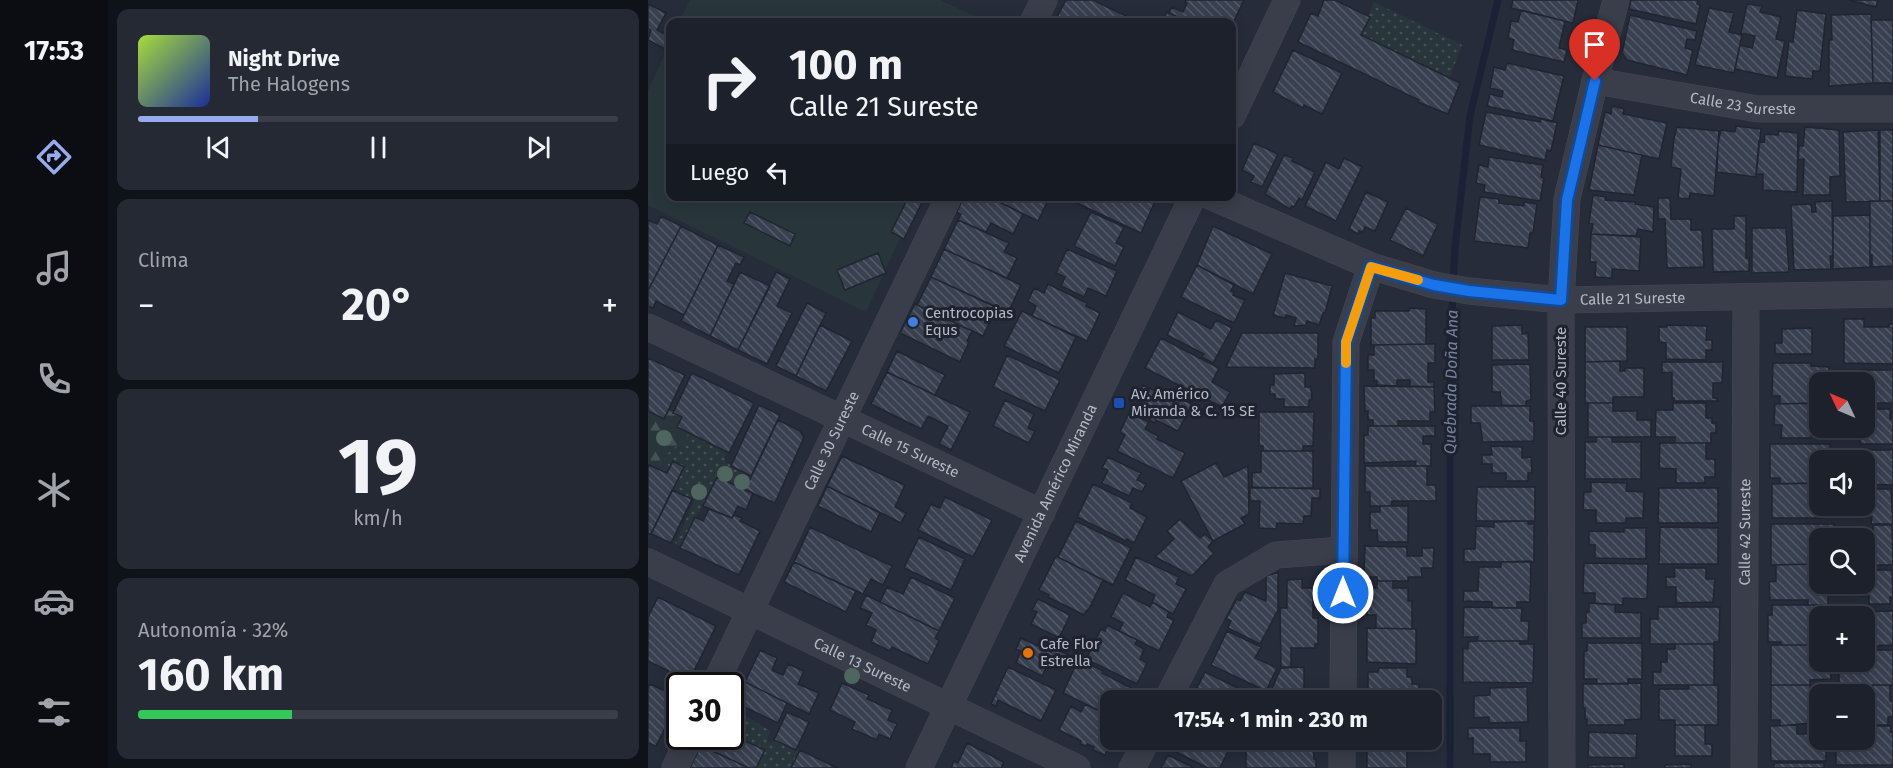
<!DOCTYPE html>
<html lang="es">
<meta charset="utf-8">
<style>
:root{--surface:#1c212c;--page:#252934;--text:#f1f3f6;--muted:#a0a3a9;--line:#3a3e48;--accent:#96abeb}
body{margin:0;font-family:"Fira Sans",sans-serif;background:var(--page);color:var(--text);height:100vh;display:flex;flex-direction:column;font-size:22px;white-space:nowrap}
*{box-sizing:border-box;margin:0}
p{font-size:20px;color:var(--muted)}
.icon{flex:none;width:33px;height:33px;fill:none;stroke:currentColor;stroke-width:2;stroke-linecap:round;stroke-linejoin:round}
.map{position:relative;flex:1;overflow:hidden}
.details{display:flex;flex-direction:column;gap:9px;padding:9px;background:#0f1218;width:540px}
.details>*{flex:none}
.top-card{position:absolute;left:18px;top:18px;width:570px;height:183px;border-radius:12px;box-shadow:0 3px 15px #0003,0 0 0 2px var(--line);background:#1c212c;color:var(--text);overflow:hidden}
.needle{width:39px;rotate:314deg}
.controls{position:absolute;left:1161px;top:372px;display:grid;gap:12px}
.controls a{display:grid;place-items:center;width:66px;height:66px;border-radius:12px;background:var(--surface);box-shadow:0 3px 15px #0003,0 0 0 2px var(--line);font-size:30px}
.speed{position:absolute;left:18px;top:672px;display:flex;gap:12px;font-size:30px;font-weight:700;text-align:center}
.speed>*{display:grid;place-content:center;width:78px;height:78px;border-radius:50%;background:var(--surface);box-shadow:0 3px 15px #0003,0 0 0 2px var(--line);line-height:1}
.speed .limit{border:3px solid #111;border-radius:9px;background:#fff;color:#111}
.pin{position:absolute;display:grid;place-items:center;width:51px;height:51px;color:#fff;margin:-62px -26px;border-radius:50% 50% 50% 0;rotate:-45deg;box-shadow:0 0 6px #0007}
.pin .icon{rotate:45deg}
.me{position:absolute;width:66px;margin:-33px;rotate:0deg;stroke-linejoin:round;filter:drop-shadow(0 0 4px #0008)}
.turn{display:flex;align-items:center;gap:21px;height:126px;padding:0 24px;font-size:27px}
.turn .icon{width:78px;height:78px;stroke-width:2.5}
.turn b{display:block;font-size:42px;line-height:51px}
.then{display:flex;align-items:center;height:57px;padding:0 24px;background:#0003;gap:12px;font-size:22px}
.big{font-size:45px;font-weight:700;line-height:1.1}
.details .widget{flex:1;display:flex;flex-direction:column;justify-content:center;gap:9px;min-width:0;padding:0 21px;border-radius:12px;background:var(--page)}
.details .dial{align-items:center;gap:0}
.dial b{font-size:78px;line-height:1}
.song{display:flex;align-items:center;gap:18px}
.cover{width:72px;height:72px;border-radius:9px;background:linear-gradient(135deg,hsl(80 70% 55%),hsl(230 70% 35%))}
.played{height:6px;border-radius:3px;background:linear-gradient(90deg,var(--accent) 25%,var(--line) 25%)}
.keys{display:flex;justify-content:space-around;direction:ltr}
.heat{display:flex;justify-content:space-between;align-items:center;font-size:33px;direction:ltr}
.charge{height:9px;border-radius:4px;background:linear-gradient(90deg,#34c759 32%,var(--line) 0)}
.trip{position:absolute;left:452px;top:690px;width:342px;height:60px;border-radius:12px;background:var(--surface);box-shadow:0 3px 15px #0003,0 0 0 2px var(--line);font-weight:700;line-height:60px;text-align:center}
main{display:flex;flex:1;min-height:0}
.dock{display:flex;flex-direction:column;width:108px;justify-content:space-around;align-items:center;background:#0b0d12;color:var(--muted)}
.dock .icon{width:42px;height:42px}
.dock .current{color:var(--accent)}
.dock b{font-size:27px;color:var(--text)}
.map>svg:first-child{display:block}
.grass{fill:url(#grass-dots)}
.forest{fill:url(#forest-firs)}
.park{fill:#28363b}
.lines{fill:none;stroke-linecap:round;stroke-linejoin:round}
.stream{stroke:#1b2236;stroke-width:7}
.building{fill:url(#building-back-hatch);stroke:#212531;stroke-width:1.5}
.minor-casing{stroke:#434753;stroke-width:27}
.minor{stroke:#3a3e4a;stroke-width:26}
.tree{fill:#4f655f}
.route-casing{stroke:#114b97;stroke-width:15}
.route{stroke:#1a73e8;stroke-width:10}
.slow{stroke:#f59e0b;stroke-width:10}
.shop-dot{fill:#3f7fe0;stroke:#1f232f;stroke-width:2}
.transit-dot{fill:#1a4fb4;stroke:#1f232f;stroke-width:2}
.food-dot{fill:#e8710a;stroke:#1f232f;stroke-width:2}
.labels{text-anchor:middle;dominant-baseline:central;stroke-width:6;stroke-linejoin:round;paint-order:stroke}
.street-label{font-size:15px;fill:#b5b9c6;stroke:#1f232f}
.poi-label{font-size:15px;fill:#b5b9c6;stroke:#1f232f;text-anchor:start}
.water-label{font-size:16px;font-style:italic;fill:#7380a0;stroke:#1f232f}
</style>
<main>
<nav class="dock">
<b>17:53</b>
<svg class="icon current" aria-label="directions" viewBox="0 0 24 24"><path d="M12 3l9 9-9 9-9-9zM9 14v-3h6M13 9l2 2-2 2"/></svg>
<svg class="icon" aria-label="music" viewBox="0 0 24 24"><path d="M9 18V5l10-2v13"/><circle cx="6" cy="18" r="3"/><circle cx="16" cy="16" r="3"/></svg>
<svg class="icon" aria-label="phone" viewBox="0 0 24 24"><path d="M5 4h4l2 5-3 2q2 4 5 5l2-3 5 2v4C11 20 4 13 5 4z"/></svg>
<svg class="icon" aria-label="climate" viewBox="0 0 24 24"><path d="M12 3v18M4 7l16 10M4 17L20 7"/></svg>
<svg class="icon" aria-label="car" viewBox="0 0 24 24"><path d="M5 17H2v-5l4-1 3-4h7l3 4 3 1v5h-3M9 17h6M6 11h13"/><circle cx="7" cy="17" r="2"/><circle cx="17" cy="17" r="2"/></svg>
<svg class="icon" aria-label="filters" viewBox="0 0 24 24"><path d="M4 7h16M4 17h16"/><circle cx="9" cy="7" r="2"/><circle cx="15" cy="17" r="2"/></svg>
</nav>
<section class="details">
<div class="widget">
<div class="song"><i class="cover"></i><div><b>Night Drive</b><p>The Halogens</p></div></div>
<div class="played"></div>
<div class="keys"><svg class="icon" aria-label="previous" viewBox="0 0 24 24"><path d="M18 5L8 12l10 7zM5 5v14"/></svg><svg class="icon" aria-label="pause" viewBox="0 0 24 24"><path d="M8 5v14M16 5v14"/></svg><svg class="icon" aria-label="next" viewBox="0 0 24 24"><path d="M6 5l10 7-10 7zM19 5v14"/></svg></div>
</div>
<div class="widget"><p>Clima</p>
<div class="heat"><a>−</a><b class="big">20°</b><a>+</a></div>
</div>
<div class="widget dial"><b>19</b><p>km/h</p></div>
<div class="widget"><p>Autonomía · 32%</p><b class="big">160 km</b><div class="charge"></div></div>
</section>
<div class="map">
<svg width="1245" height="768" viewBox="0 0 1245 768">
<defs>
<pattern id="grass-dots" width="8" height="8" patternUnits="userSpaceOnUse" patternTransform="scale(1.5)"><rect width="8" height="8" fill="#28363b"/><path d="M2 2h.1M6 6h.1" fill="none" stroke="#455156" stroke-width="1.8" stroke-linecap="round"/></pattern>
<pattern id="forest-firs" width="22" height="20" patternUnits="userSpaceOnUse" patternTransform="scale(1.5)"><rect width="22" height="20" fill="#28363b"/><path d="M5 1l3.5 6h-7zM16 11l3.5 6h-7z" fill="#455156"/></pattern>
<pattern id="building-back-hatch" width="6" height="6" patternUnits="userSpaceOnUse" patternTransform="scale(1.5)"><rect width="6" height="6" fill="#394050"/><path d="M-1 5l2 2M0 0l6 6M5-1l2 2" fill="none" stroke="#535a68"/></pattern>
</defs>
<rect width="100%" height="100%" fill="#262c3a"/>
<path class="grass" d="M726,2l88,43 -12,32 -89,-42z
M41,433l40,20 -4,3v6l26,14 -6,14 -28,-13 -36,69 -6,-3 20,-43 -23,-10 12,-23 -11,-6 -6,12 -4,-1c1,-5 0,-11 2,-15 2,-5 19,-17 24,-24z
M83,707l39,24 -3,10 4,2 3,-3 26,10 -9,18h-35l9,-18 -34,-16z"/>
<path class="forest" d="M20,410l14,7 -5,10 12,6 -7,9 -17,13 -2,17 -14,-8 -1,3v-56l16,8z"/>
<path class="park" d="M42,0h250l47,22h-308z
M22,42v154l249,1 -53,115 -218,-107v-114z"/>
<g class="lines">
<path class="stream" d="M805,283l2,-35 15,-132 28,-116
M802,768v-426l3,-48"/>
</g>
<path class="building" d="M418,0h27l45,22h-71l-10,-5z
M538,0h58l-12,25v-3h-43l-20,-9 3,-6 11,5 4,-9 -2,-1z
M676,0h11l35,17 -9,18 99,48 -12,31 -30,-12 1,-2 -121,-58 13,-29 7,3z
M865,0h65l-5,23 -62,-15z
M983,0h67l-1,4 3,1 -4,19 -67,-15z
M1201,0h29l-2,7z
M0,4l18,9 -9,17 13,7 -5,12 -17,-9 3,-10 -3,-2z
M1099,4l15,2 -2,6 21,5 -5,22 9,2 -8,37 -42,-9 5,-24 12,3 3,-12 -14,-3z
M1061,8l25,5 -5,19 13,3 -8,38 -39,-8z
M873,10l44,11 -6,27 8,2 -3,12 -52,-12 2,-10 -6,-2 3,-17 7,1z
M1149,10l29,4 -6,57h-7l-1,8 -27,-3 4,-35 4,1z
M519,12l2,1 20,9h-27z
M1223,14l2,69 -44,3v-46h3l-1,-25z
M982,15l67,16 -2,9 -8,-1 -2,9 8,2 -6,25 -60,-15 -5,-7z
M1223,20h22v63h-20z
M645,50l49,23 -20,41 -18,-9 -1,3 -30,-16z
M859,63l57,13 -11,45 -66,-15 3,-12 12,3 1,-6 -13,-3 4,-21 11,3z
M964,106l12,3 -1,5 44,9 -8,36 -61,-14 7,-33 6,2z
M838,112l54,10 1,-3 16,4 -6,28 -4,-1 -2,10 -66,-15z
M1088,126l25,3 -5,48 -39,-5 1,-29 3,-13 14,2z
M1029,127l42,4 -5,65 -24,-3 -1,6 -11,-1 3,-29 -10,-2 3,-29z
M1157,127l34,3 1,46 -10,1v18h-27l1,-36 -6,1 1,-14h4z
M1230,130l2,71 -34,1 -3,-70z
M1232,130h13v71h-13z
M1131,131l19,2 -1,59 -34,-2v-16h-7l3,-33 5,1 1,-8 13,1z
M606,143l24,11 -16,33 -11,-5 3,-6 -12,-6z
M950,145l44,10 -8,40 -45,-5z
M636,155l9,3 -1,3 23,11 -13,28 -3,-2 -5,9 -2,-1 -2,3 -25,-15z
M841,157l54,8 -2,12 3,1 -4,23 -56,-9 1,-7 -9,-2 3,-18 9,2z
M696,158l18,9 -26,54 -31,-15 21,-44 13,7z
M718,192l22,10 -13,29 -10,-4 -2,5 -4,-1 -1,3 -9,-5z
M945,195l13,2 -1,3 30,2v2l19,3 -1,25 -15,-3 -2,7 -45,-2 2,-10 -4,-1z
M261,196h16l-21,43 -13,-7z
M316,196h23l36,18 -10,20 -22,-11 -5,9 -28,-12 3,-6 -4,-2z
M339,196h63l-12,25z
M423,196h85l1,1 -16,36 -71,-33z
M832,197l19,2v4l25,3v-4l13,2 -4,29h-3l-2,15 -54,-7z
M1010,198h12l1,21h20v11h11l2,37 -37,1 -2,-49h-7z
M1184,201l1,55h-3l1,13 -37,1 -3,-65 20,-1 1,8h4l-1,-10z
M1222,201h23v65l-21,1v-12h-2z
M758,208l32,16 -15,32 -33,-16z
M102,212l45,22 -5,12 -46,-23z
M443,212l33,15 -8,16 8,4 -9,19 -41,-20z
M1222,215v52l-37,2v-53z
M13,216l20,10 -33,65v-71l9,4z
M1086,216h12v42h3v13l-36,1 -1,-43h22z
M310,220l51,23 -5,9 13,6 -10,20 -63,-29z
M33,226l37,19 -34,70 -28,-14 -3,7 -5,-2v-15z
M565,226l59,28 -19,40 -56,-29z
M1104,228h34l3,44 -37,1z
M943,234l50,3 -2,34 -27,-2v9l-17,-1 1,-15h-6z
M70,245l26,12 -4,8 -4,-2 -9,18 7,3 -24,52 -29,-15z
M296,249l77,36 -13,28 -77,-36z
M419,249l50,22 -11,25 -18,-8 -4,9 -23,-11 4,-9 -9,-4z
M230,253l8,20 -41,17 -8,-20z
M549,265l37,20 -3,6 3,1 -1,3 12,5 -11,23 -53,-26z
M92,272l30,14 -32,64 -28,-14z
M128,272l14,7 -13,27 15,7 -25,51 -29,-14z
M637,273l47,13 -7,27h-2l-4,12 -12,-4 -1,4 -12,1 2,-8 -10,-3 -1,3 -12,-3z
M283,277l66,30 -14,29 -66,-31z
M400,284l39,19 -1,3 14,7 -13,28 -55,-25 4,-10 -8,-5 6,-13 10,5z
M159,303l19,10 -30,63 -20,-10z
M267,304l57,27 -5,10 2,1 -9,20 -60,-29z
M762,308l16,1v35l-55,1v-27h4v-7h34z
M374,311l54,26 -17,36 -55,-27z
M530,312l33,17 5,-9 16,8 -19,35 -11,-6 2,-3 -37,-19z
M1196,319h20v8h25v-3h4v40l-49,-1z
M172,325l32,16 -26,50 -30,-15z
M874,325v9l6,-1 1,27h-37v-34z
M1019,325l40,1 -1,14h6v10h-6v10l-40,-1v-16l-7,-1v-15h8z
M937,327h42v34l-42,1z
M1164,328v26h-37v-11h7v-14z
M594,333h76v26h-3v9l-89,-1z
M513,338l58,30 -7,14 18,10 -8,15 -77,-39z
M778,344h9v19h-7v19h6v5l-24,-1v-6h-13v6l-20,-1v-4h-3v-11h-6v-15h6v-10z
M249,351l48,24 -10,20 -48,-23z
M359,355l53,25 -15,31 -52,-24z
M0,358l37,17 -21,44 -16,-8z
M972,361v10h5v-3h19v29h-31v6h-28v-41z
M1014,362h61l-1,21h-9v15h4l1,3h-44v-3h-2v-26l-10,1z
M1125,363h38v3l18,1v15h-9v21l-40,1v-8h-8z
M882,364l1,36 -5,1v5l-24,-1 -2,-13h-8v-27z
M1212,370h33v33h-29v-21h-4z
M239,372l83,40 -19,38 -12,-6 9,-18 -20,-10 -7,13 -50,-25z
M44,373l62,30 -25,50 -52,-26 5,-10 -9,-4z
M657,373v14h6l1,13h-3v7h-25v-8h-9v-5h-5v-9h4v-11z
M495,385l29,14 2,-4 18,9 -14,27 -22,-11 -1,3 -6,-3 2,-3 -13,-7 6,-13 -6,-2z
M716,386l70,1 1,25h-5v9h-32v5h-25v-6h-5v-9h-3z
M357,400l29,14 -6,14 7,3 -6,12 -36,-17z
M940,403h25v8h24v9h14v17h-63z
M1025,403h33v15h6v5h4v10h-5v10h-36v-6h-20l1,-27h17z
M1162,403v16h10v9h4l-1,3h-12v7h-30l1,-13h-8l1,-21z
M111,405l21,10 -29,61 -20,-10z
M823,406h59v15h4v20l-51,1 -3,-19h-9z
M1216,409h26v10h3v25h-33v-9h-18v-7h22z
M611,412h55l-1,34h-10v5h-40v-5h-4z
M481,413l20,9 -4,7 13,7 -1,3 28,14 -12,25 -56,-27 8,-16 -5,-3z
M130,420l22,11 4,6 -29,66 -30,-13z
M720,426h67v10h-12v8h8v22h-16l1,-5 -52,2v-28h4z
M948,437h16v5h29v37h-56v-37h11z
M1012,443h46v16h9v18h-10v6h-29v-14l-17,-1z
M1122,444h60v16h-10v23l-40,1v-6h-10z
M843,446l31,1v11l9,-1 1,16h-4v8h-22v-8h-14v-9h-10v-9h10z
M1189,450h56v35l-29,-1v-24h-27z
M613,451h52v37h-61v-15l9,-1z
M194,456l63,29 -10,22 11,6 -5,10 -74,-37z
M460,457l33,16 -4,7 9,4 -4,8 -9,-4 -4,8 -27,-13 6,-13 -6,-2z
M25,461l11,6 -33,67 -3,-1v-65l1,-3 18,8z
M568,463l8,14 24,-11 1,48 -8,4 4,6 -32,17 -32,-60z
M717,466h62v19h9v16h-44l-1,5h-21v-14h-5z
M69,477l36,16 -7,17 -8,-4 -6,12 -29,-12z
M943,482l36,1 -1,8 18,1 -1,26h-17v5h-30v-13h-13l1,-18h7z
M1162,483l1,18h9v5h3v12h-51v-34z
M445,484l39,19 -2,5 17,9 -13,26 -7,-4 -1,2 -49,-24z
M179,486l53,27 -9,19 -53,-26z
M602,487l70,2v9h-8l-1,18h-7l-1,8 -26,-1 -1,6 -17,-1 1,-27h-10z
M829,487h58v34h-59z
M1011,488h59v35h-60z
M1216,489h27l2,35h-22l1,-7h-12v-5h-7v-6h11z
M24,490l20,9 -21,44 -20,-9z
M297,497l47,23 -19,37 -55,-27 13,-26 9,4z
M732,506h28v36h-30l-1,-12h-7v-18h10z
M61,509l23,9 2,-3 8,3 -2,3 20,10 -21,44 -59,-27 15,-31 8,4z
M532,519l20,19 5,-4 8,7 -5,6 6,6 -22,23 -37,-19 19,-18 -7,-8z
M428,521l55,27 -18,37 -55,-28z
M880,521v3h6v38h-70v-13h11l1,-23 18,1v-5z
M1123,524h63l1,14h-15v22h-10l1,4 -40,1z
M1225,525h19l1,40h-29v-27h-17v-8h26z
M162,527l82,39 -9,19 -12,-6 -8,15 -69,-32z
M1012,527l58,1v36h-59z
M976,528h22v31l-51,-1v-13h-6v-14l35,1z
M271,537l46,22 -14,31 -47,-22z
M717,546l42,1v9h15v-8h12l-1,20h-12l1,9h-14v4h-31v-4h-13z
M408,556l47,24 -15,31 -1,-1 -3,5 -36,-18 1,-2 -10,-5z
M488,557l43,20 -3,7 10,5 -13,25 -21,-12 3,-7 -30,-15z
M883,561l-1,41h-13v6h-25v-6l-29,-1 1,-10h14l1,-24h22v-5z
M146,562l62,29 -10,21 -62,-30z
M936,563l64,1 -1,35 -24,-1v7l-28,-2v-10h-12z
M1163,564v7h9v13h8v21h-20v-5h-38l-1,-18 7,-1v-16z
M1026,568h32v11h9l-2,23 -37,1v-16h-10v-10h9z
M1216,570h28l1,27h-3v7h-21v-8h-9v-12h-9h13z
M630,572v38l-18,34 -32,-16 3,-7 -5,-2 11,-20 3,2 5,-9 21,9v-25z
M263,577l44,21 -16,33 -59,-29 7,-15 16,7z
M654,579v9h11v30h5v26h-3v4h-24v19h-10l-1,-59h7v-28z
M729,581h16v7h15v13h4v28l-36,-1v-13h-9l1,-28 9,1z
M475,593l27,14 2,-5 17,10 -2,5 7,3 -15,31 -40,-20 4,-8 -12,-6z
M218,595l73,36 -4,7 4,3 -11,23 -36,-17 -2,4 -19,-9 5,-12 -10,-5 6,-12 -12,-5z
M10,597l58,29 -27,55 -41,-20v-44z
M390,599l32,16 -11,23 -28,-14 6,-12 -5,-2z
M941,603l26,2v7l26,1v25h-59v-15h4v-11h3z
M1124,605h56v11h-8v29h-39v-3h-13v-27h4z
M816,607l58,1 -1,13h8l-1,20h-51l1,-4h-15z
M1010,607h62l-1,35h-5v2h-64v-25h8z
M1245,611v34l-29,1v-30h-18v-4z
M459,625l30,15 -2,4 9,5 -4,10 7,4 -10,21 -51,-25 15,-30 4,2z
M719,628l49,1v35l-49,-2z
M579,631l34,16 -6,11 22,10 -11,23 -55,-26z
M373,638l30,14 3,-4 15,7 -8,16 -13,-7 -6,12 -26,-13 5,-12 -5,-2z
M829,641h43v3h14l-1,39 -70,-1v-34l5,1v-7z
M939,643h55v36h-14v5h-32l1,-5h-13v-28h3z
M1027,644h39v41h-61v-13h8v-10h6v-13h8z
M1123,645h49v17h11v17l-21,1v5h-39z
M112,650l17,8 -5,12 11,5 5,-11 16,7 -6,13 21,9 -10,21 -64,-32z
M1216,650h29v35h-54v-23h25z
M432,656l9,5 -2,2 16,8 -1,2 37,19 -4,8h-25v16l-47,-23z
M360,667l48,23 -15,31 -43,-21 -2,6 -5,-2z
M656,667v29h8v4h-45l14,-32z
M731,668h28v9h5v7h7v9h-11v7h-30v-8h-10v-20h10z
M557,672l35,17 -5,10 3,1h-47z
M97,682l42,21 -9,20 -44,-21z
M194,683l27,12 -2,4 25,11 -4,10 9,4 -7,15 -11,-5 -2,6 -25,-11 3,-7 -25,-12z
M993,683v36l-16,1v5h-38v-6h-2v-11h-2v-24z
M2,684l30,14 -24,48 -8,-3v-55z
M1040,685h30v40h-43v-5h-16v-31h30z
M1123,685h39v38l-30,3v-6h-9z
M1225,685h17v16h3v16h-5v8h-24v-31h-21v-3l30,-1z
M879,687l1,35 -39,1v-6l-15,1v-22l16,-1v-7z
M437,704l25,12v24h2l-7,15 -12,-5 1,-3 -7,-3 -1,2 -6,-2 1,-3 -22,-11 12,-24 10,6z
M783,708h4v34h-28v6l-45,1v-9h69z
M139,712l22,10 -13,28 -22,-10z
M1027,725h30v19h7v12h-37z
M1149,725v9h23v6h6v21h-55l-1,-35z
M1216,726h27l-1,6h3v33h-57v-17h13v-8h15z
M820,728h52v13h6v21h-36v-8h-17v-16l-5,1z
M941,732l48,2 -1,24 -48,-1z
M82,734l35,16 -9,18h-7l-43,-20 6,-12h18z
M524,740h54l6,3 -12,25h-12l-40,-20z
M319,743l37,19 -3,6h-50l3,-7 4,2z
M598,744h67l1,15h2v9h-70z
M53,745l5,3 43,20h-59z
M759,748v20h-40v-19z
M152,750l33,16 5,2h-47z
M520,755l26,13h-33z
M1126,763h50v5h-50z
M976,764v4h-36v-3z
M1043,764v4h-26v-3z"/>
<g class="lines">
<defs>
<g id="minor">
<path d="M385,22l11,-22"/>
<path id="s1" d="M947,81l163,28h135"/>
<path d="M584,116l55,-116"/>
<path id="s2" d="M562,196l161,70 63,19 35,6 92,9 332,-6"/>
<path id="s3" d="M0,327l394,186"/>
<path id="s4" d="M0,562l429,206"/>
<path id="s5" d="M66,686l235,-490"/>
<path d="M519,700l60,-116 49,-29 67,-5"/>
<path d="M695,700l3,-358 25,-76"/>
<path d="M27,768l15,-32"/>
<path id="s6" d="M271,768l274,-572"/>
<path d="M484,768l15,-28"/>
<path d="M694,768v-28"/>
<path d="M914,768l-1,-468 6,-101 28,-118 21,-81"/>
<path id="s7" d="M1096,768l2,-470"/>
</g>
</defs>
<use href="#minor" class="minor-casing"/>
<use href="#minor" class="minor"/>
</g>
<g class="tree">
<circle cx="16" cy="438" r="8"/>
<circle cx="77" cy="474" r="8"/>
<circle cx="94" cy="482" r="8"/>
<circle cx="51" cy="492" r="8"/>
<circle cx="204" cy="676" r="8"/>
</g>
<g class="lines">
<defs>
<path id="route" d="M695,593l3,-251 25,-75 63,18 35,6 92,9 6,-100 28,-119"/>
</defs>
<use href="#route" class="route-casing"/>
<use href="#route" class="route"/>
<path class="slow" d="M698,363v-21l25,-75 47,13"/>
</g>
<circle class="shop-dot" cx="265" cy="322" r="6"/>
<rect class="transit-dot" x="465" y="397" width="12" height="12" rx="3"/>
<circle class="food-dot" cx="380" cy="653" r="6"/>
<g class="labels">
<g class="street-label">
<text stroke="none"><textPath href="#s1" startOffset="150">Calle 23 Sureste</textPath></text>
<text stroke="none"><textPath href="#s2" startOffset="441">Calle 21 Sureste</textPath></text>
<text transform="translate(913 381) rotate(-90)">Calle 40 Sureste</text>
<text stroke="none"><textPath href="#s5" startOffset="272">Calle 30 Sureste</textPath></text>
<text stroke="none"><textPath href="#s3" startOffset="290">Calle 15 Sureste</textPath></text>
<text stroke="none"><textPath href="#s6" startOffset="316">Avenida Américo Miranda</textPath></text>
<text stroke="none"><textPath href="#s7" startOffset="236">Calle 42 Sureste</textPath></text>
<text stroke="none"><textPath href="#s4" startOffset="238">Calle 13 Sureste</textPath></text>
</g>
<g class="poi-label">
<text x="277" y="313">Centrocopias<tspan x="277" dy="17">Equs</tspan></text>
<text x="483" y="394">Av. Américo<tspan x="483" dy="17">Miranda &amp; C. 15 SE</tspan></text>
<text x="392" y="644">Cafe Flor<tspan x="392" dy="17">Estrella</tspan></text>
</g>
<g class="water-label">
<text transform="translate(803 382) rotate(-89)">Quebrada Doña Ana</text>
</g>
</g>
</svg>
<div class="controls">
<a><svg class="needle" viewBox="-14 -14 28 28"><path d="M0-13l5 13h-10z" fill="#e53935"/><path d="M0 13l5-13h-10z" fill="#a0a3a9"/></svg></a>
<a><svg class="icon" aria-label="sound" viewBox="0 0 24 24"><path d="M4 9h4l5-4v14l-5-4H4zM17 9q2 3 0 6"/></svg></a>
<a><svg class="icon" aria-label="search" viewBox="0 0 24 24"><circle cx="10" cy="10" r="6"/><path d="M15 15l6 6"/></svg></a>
<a>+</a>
<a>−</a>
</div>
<div class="speed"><div class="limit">30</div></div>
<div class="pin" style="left:947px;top:81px;background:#d93025"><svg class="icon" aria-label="arrive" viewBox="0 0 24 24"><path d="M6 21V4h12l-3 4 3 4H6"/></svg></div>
<svg class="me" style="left:695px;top:593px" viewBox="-20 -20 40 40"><circle r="17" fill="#1a73e8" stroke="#fff" stroke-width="3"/><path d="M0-11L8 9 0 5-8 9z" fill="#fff"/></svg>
<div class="trip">17:54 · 1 min · 230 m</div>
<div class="top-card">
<div class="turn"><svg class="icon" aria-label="right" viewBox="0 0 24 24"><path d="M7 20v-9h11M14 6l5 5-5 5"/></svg><div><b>100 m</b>Calle 21 Sureste</div></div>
<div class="then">Luego<svg class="icon" aria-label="left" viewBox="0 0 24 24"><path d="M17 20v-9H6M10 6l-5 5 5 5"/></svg></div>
</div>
</div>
</main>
